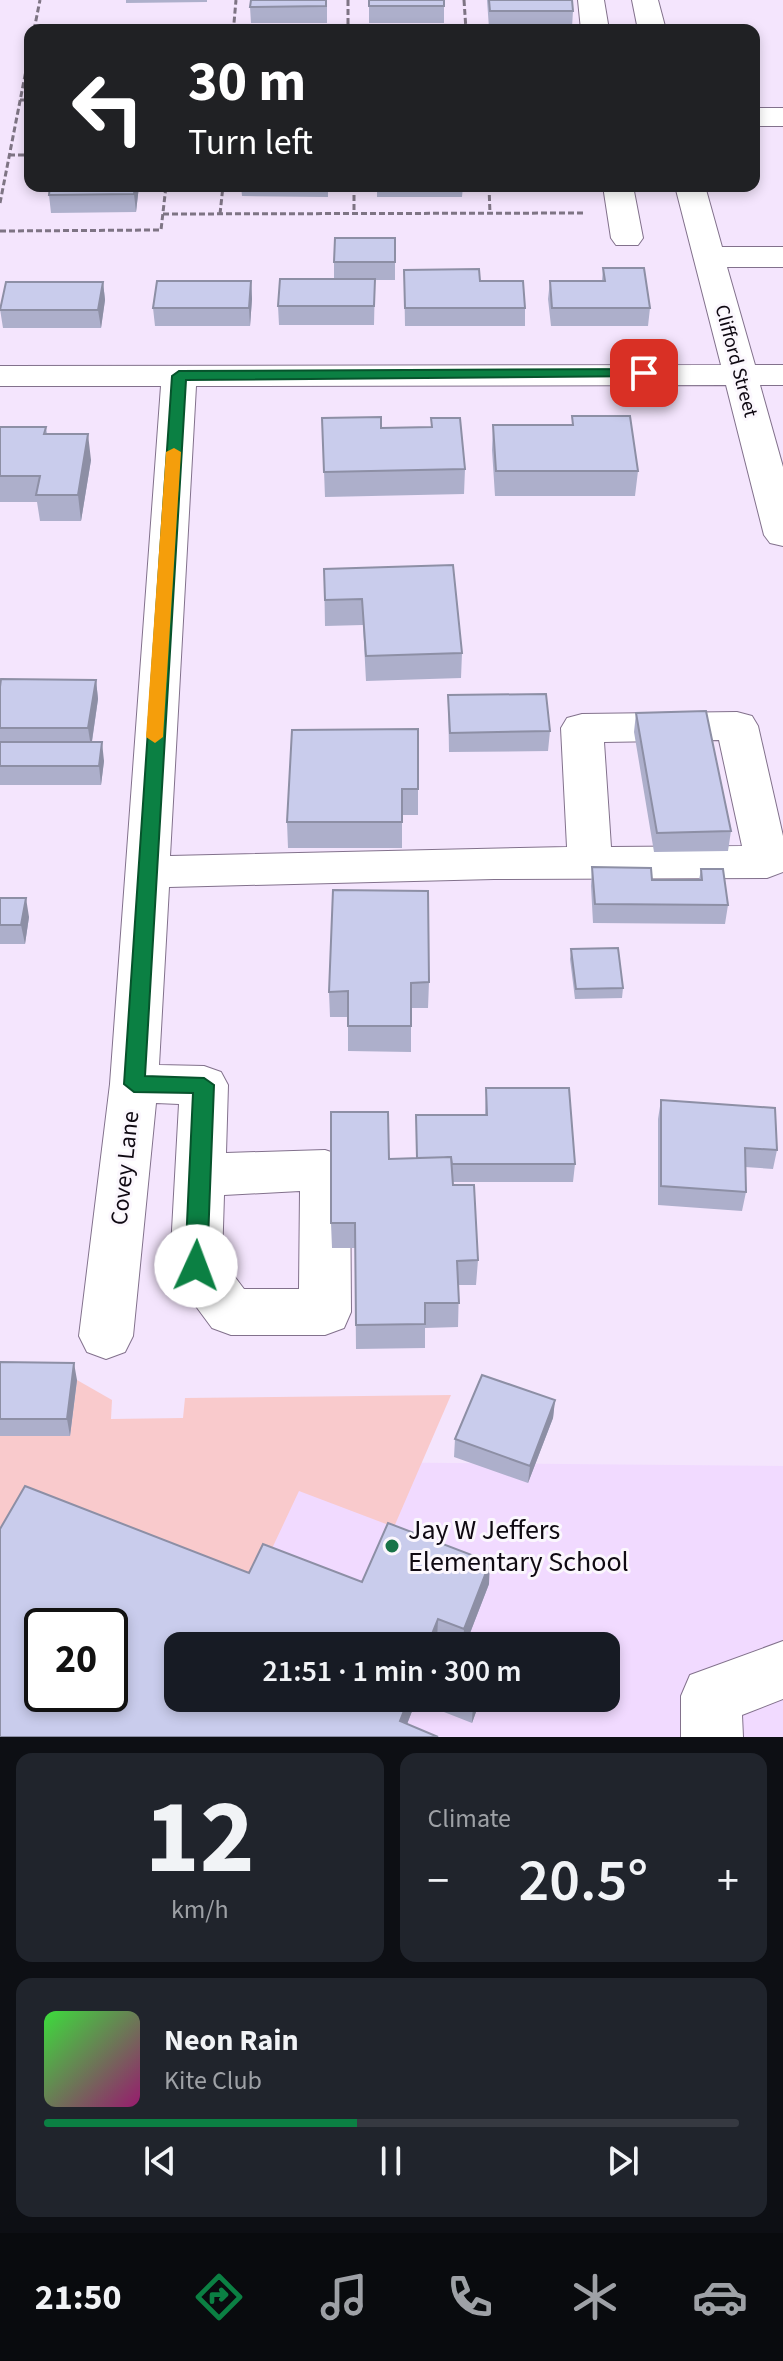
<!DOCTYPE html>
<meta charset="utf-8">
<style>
:root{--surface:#171b24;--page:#20242c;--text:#f1f3f6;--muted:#9ea1a6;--line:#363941;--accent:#0b8043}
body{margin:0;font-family:"Source Sans 3",sans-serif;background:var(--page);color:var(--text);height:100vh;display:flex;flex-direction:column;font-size:30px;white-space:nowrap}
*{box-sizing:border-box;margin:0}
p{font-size:26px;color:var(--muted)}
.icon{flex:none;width:44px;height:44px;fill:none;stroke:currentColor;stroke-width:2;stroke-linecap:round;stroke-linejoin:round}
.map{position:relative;height:1737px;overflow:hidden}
.side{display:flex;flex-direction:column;gap:16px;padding:16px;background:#0d0f14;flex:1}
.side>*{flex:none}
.hud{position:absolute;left:24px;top:24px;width:736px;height:168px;border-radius:16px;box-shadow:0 4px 12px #0003;background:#202124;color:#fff;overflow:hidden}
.speed{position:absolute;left:24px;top:1608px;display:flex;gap:16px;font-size:40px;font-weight:700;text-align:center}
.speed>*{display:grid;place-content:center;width:104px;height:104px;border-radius:50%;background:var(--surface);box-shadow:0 4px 12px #0003;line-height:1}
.speed .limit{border:4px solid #111;border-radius:12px;background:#fff;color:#111}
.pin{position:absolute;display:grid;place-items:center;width:68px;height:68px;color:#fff;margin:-34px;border-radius:16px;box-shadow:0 4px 12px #0006}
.me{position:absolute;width:88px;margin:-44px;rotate:2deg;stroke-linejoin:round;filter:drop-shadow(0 0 6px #0008)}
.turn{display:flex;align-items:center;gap:28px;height:168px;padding:0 32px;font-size:36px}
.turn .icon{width:104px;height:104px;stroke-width:2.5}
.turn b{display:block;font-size:56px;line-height:68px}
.big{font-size:60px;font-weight:600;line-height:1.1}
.side .card{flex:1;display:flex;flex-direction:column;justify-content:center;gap:12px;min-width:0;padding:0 28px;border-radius:16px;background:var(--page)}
.side .dial{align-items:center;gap:0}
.dial b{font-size:104px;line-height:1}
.song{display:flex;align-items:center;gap:24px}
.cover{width:96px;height:96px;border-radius:12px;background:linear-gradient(135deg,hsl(120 70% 55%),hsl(320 70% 35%))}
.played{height:8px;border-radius:4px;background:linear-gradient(90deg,var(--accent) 45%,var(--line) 45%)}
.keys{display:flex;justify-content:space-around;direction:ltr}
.heat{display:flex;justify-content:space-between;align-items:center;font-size:44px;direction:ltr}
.side .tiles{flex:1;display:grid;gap:16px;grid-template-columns:1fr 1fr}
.card:last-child{grid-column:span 2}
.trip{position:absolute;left:164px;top:1632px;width:456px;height:80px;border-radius:16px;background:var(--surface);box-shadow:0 4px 12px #0003;font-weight:600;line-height:80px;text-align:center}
.tabs{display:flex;height:128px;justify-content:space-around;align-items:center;background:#090b0e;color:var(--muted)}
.tabs .icon{width:56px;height:56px}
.tabs .selected{color:var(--accent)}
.tabs b{font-size:36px;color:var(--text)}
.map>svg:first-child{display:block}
.built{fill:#f1daff;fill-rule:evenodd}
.green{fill:#f9cacc}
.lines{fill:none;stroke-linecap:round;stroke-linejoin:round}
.minor-casing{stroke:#82718c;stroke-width:2}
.path{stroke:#7e7484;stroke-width:3;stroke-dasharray:6 3;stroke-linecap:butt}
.minor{fill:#fff;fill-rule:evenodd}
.wall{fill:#adafcb}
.shaded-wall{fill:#8d8fa5}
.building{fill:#c9ccec;stroke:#8d8fa5;stroke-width:2;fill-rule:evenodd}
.route{fill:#0b8043;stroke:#07532c;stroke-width:2}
.slow{fill:#f59e0b}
.poi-dot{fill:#187348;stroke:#fbf7fd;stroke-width:3}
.labels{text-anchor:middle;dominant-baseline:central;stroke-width:6;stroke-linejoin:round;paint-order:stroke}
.far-street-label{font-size:20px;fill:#0f0912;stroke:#fbf7fd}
.street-label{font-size:24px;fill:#0f0912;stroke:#fbf7fd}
.near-poi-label{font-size:28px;fill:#0f0912;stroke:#fbf7fd;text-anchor:start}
</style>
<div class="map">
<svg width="783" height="1737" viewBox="0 0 783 1737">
<rect width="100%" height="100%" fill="#f4e5fd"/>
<path class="built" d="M0,1459l783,7v271h-783zM42,1626h68v68h-68zM178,1646h428v52h-428z"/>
<path class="green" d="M77,1380l35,20 -1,19 72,-1 2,-20 266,-3 -57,132 -95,-36 -46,98 -253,-50v-103h70z"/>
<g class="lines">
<defs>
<path id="minor" d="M578,0h26l5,30h-28z
M632,0h26l8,30h-28z
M754,108h29v18h-29z
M603,186h30l10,52 -5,7h-22l-5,-7z
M675,186h30l17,61h61v20h-56l28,98h28v20h-23l23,82v79l-13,-3 -6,-8 -38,-150 -530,1 -26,470 397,-9 -6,-119 6,-10 15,-4 155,-2 15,4 6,10 25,110v36l-16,6 -273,1 -325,8 -10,178 45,1 17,6 7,13 -2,68 99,-3 18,6 7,14 1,142 -7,16 -19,7h-94l-19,-7 -34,-46 -8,-16 9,-162 -23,-1 -23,233 -8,16 -19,7 -19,-7 -8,-16 31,-252 51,-698h-161v-20l721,-1zM719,740l23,106 -131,1 -7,-105zM300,1191l-1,98h-55l-22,-29 2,-65z
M783,1641v58l-41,16 1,22h-62v-41l9,-21z"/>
</defs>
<use href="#minor" class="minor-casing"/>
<path class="path" d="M348,0v30
M464,0l2,30
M34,30l6,-30
M229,30l5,-7 2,-23
M20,100h10
M9,155h21
M354,186v28
M489,186l1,28
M0,203l30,-153
M163,214l423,-1
M220,214l3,-28
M0,231l161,-1 5,-44"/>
<use href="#minor" class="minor"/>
</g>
<path class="wall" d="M126,0h81v2l-81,1z
M327,0v23h-76l-1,-16z
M369,0h75v23h-75z
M487,0h85l1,11 -1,16 -83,1z
M139,186l-3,26 -85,1 -2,-18z
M241,186h87v11l-86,-1z
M377,186h86l-1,11h-85z
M510,186h93l-92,1z
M395,238v42h-20l-1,45h-95l-1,-19 56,-27v-17z
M603,268l47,40 -2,18h-97l-3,-27 2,-18h52z
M404,270l76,11 45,27v18h-120z
M251,281l1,18 -2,27h-95l-2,-18z
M103,282l2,18 -4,28h-98l-3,-19z
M572,416l66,55 -3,25h-140l-3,-46 1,-25h79z
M322,418l59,10 50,-1v-9l34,51 -1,25 -139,3z
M0,427h46l1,7 44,26 -10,61h-41l-3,-19h-37z
M324,569l138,84 -1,25 -95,3 -3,-56 -38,1z
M96,680l2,19 -6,43 12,19 -3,24h-101v-98z
M448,695l102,36 -2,20 -99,1z
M636,713l95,118 -3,20 -74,1 -20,-120z
M418,729v86h-16v33h-114l-1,-26z
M592,867l60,13h47l2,-11 27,36 -3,19 -132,-1 -2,-37z
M333,890l96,92 -1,26h-17v44l-63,-1v-34h-18l-1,-25z
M0,898l29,19 -4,27h-25z
M571,949l52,39 -1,10 -47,1 -5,-40z
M486,1088l89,76 -2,18h-121l26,78 -2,25h-17l-1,42 -33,1v20l-69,1 -1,-101h-23l-1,-25 58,-64 27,-1 69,-43z
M661,1100l116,50 -4,19 -28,-2 1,25 -4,19 -84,-6v-86z
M0,1362l77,18 -7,56h-70z
M555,1400l-2,18 -25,65 -74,-26 1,-18z
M249,1573l113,9 127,2 -24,62h-287v52h303l-9,25 -56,-22 -9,23 -407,13z"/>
<path class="shaded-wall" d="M135,186h4l-3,26 -2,-18z
M251,281l1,18 -2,27 -1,-18z
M103,282l2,18 -4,28 -3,-18z
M88,434l3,26 -10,61 -3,-26z
M96,680l2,19 -7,48 -3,-19z
M102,742l2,19 -3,24 -2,-19z
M26,898l3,19 -4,27 -4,-19z
M74,1363l3,17 -7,56 -3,-17z
M555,1400l-2,18 -25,65 2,-17z
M490,1562l-1,22 -24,62h-2l1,-17z
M438,1619l-1,22 -5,-7z
M409,1698h8l-1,3 -14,36 -2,-16z
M475,1698h6l-9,25 1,-21z"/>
<path class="building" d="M251,0h75v6l-76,1z
M369,0h75v6h-75z
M489,0h83l1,11h-83z
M50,186h85l-1,8 -85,1z
M335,238h60v24h-61z
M603,268h41l6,40h-98l-2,-27h55z
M479,269l1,12h43l2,27h-120l-1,-38z
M280,279h95l-1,27h-96z
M157,281h94l-2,27h-96z
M6,282h97l-5,28h-98z
M572,416h58l8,55h-142l-3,-46h80z
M381,417v11l51,-1 -1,-9h29l5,51 -141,3 -2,-54z
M0,427h46l-2,7h44l-10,61h-42l4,-19h-40z
M453,565l9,88 -96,3 -4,-57 -37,1 -1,-31z
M1,679l95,1 -8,48h-88v-41z
M546,694l4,37 -100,2 -2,-38z
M706,711l25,120 -74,2 -21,-120z
M418,729v60h-16v33h-115l5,-92z
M0,742h102l-3,24h-99z
M592,867l59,1 1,12h50l-1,-11h22l5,36 -133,-1z
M333,890l95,1 1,91 -18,1v43h-63v-35l-19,1z
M0,898h26l-5,27h-21z
M618,948l5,40 -47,1 -5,-40z
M486,1088h83l6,76h-123l-1,-7 -34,1 -1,-43h71z
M661,1100l114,8 2,42 -32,-2 1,44 -85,-6z
M331,1112h57l1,47 62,-2 2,28h21l4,75 -21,1 2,42h-34v21l-69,1 -1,-102h-24z
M0,1362l74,1 -7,56h-67z
M482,1375l73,25 -25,66 -75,-27z
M25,1486l224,87 14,-29 99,38 26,-59 102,39 -26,67 -26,-10 -6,15 30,12h-284v52h231l-9,23 38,16h-438v-208zM42,1626h68v68h-68z"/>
<path class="route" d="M644,369l7,4 -2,3 -463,4 -41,696 59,2 10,7 -7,181 -4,7h-15l-3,-7 8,-173 -59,-1 -10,-8 48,-708 7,-5z"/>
<path class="slow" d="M174,448l7,4 -18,285 -8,6 -9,-6 20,-285z"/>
<circle class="poi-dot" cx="392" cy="1546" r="8"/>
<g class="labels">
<g class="far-street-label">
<text transform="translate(736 361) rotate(75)">Clifford Street</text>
</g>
<g class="street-label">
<text transform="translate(125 1168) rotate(-84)">Covey Lane</text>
</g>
<g class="near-poi-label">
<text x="408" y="1530">Jay W Jeffers<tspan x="408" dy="32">Elementary School</tspan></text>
</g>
</g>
</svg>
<div class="speed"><div class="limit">20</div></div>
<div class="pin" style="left:644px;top:373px;background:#d93025"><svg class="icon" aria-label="arrive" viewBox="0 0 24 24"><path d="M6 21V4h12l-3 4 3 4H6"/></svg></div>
<svg class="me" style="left:196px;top:1266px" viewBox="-20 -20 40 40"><circle r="19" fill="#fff"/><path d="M0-13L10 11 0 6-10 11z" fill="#0b8043"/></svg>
<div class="trip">21:51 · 1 min · 300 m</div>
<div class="hud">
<div class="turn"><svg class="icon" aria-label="left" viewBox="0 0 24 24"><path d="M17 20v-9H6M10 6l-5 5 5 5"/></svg><div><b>30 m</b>Turn left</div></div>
</div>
</div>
<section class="side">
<div class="tiles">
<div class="card dial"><b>12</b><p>km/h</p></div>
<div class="card"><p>Climate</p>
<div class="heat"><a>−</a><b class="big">20.5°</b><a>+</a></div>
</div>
<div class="card">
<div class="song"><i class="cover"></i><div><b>Neon Rain</b><p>Kite Club</p></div></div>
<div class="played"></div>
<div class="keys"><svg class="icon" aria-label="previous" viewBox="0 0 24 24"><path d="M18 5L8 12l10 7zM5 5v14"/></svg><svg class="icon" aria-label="pause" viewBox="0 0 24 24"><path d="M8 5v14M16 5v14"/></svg><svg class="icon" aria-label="next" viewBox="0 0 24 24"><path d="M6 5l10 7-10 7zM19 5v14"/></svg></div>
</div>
</div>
</section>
<nav class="tabs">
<b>21:50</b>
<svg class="icon selected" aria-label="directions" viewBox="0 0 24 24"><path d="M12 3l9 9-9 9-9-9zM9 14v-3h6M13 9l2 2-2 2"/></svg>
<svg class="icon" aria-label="music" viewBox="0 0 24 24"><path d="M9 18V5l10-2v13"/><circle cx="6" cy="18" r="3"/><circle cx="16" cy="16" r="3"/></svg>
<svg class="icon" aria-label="phone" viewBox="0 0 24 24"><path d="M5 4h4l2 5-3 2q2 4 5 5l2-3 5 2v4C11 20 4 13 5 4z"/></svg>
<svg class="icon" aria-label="climate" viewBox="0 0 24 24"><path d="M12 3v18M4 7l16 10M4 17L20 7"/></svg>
<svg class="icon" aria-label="car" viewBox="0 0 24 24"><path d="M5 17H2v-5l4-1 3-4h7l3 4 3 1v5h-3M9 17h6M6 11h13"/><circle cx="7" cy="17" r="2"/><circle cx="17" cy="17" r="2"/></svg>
</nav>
